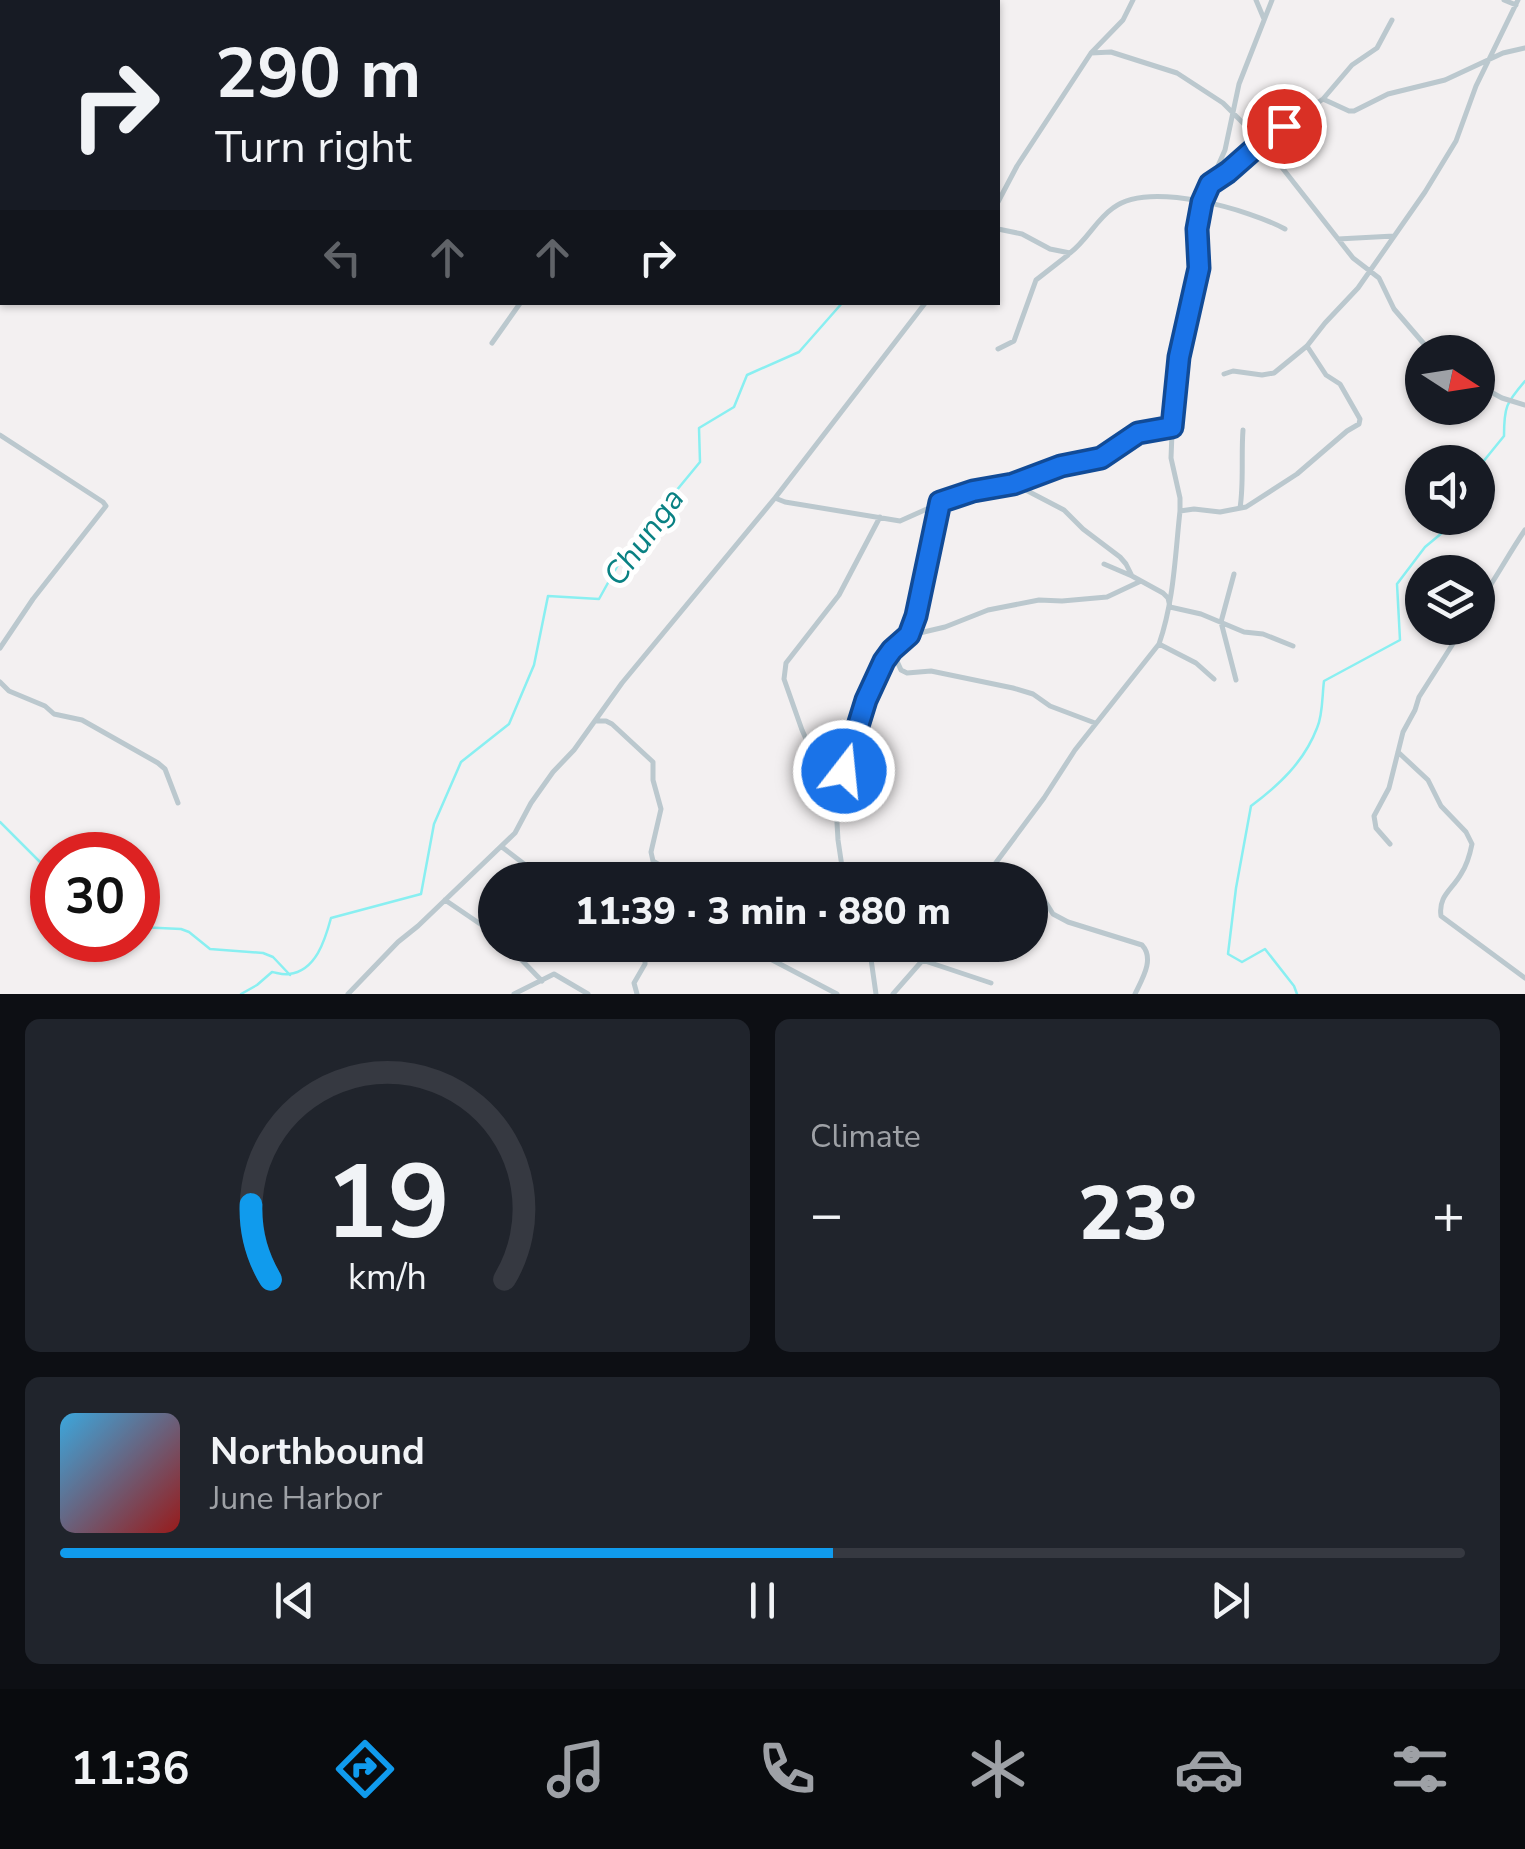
<!DOCTYPE html>
<meta charset="utf-8">
<style>
:root{--surface:#171b24;--page:#20242c;--text:#f1f3f6;--muted:#9ea1a6;--line:#363941;--accent:#109bed}
body{margin:0;font-family:"Nunito Sans",sans-serif;background:var(--page);color:var(--text);height:100vh;display:flex;flex-direction:column;font-size:38px;white-space:nowrap}
*{box-sizing:border-box;margin:0}
p{font-size:32px;color:var(--muted)}
.icon{flex:none;width:55px;height:55px;fill:none;stroke:currentColor;stroke-width:2;stroke-linecap:round;stroke-linejoin:round}
.map{position:relative;height:994px;overflow:hidden}
.details{display:flex;flex-direction:column;gap:25px;padding:25px;background:#0d0f14;flex:1}
.details>*{flex:none}
.banner{position:absolute;left:0px;top:0px;width:1000px;height:305px;box-shadow:0 2px 8px #0004;background:#171b24;color:var(--text);overflow:hidden}
.needle{width:65px;rotate:102deg}
.buttons{position:absolute;left:1405px;top:335px;display:grid;gap:20px}
.buttons a{display:grid;place-items:center;width:90px;height:90px;border-radius:50%;background:var(--surface);box-shadow:0 2px 8px #0004;font-size:50px}
.speed{position:absolute;left:30px;top:832px;display:flex;gap:20px;font-size:50px;font-weight:700;text-align:center}
.speed>*{display:grid;place-content:center;width:130px;height:130px;border-radius:50%;background:var(--surface);box-shadow:0 2px 8px #0004;line-height:1}
.speed .limit{border:15px solid #d22;background:#fff;color:#111}
.pin{position:absolute;display:grid;place-items:center;width:85px;height:85px;color:#fff;margin:-42px;border:5px solid #fff;border-radius:50%;box-shadow:0 2px 10px #0007}
.me{position:absolute;width:110px;margin:-55px;rotate:16deg;stroke-linejoin:round;filter:drop-shadow(0 0 8px #0008)}
.turn{display:flex;align-items:center;gap:35px;height:210px;padding:0 50px;font-size:45px}
.turn .icon{width:130px;height:130px;stroke-width:2.5}
.turn b{display:block;font-size:70px;line-height:85px}
.lanes{display:flex;align-items:center;height:95px;padding:0 50px;background:#0003;justify-content:center;gap:50px;direction:ltr}
.lanes .off{opacity:.35}
.big{font-size:75px;font-weight:800;line-height:1.1}
.details .tile{flex:1;display:flex;flex-direction:column;justify-content:center;gap:15px;min-width:0;padding:0 35px;border-radius:15px;background:var(--page)}
.details .dial{align-items:center;gap:0}
.dial svg{height:260px;overflow:visible;fill:none;stroke:var(--line);stroke-width:7;stroke-linecap:round;text-anchor:middle}
.dial text{fill:var(--text);stroke:none}
.song{display:flex;align-items:center;gap:30px}
.cover{width:120px;height:120px;border-radius:15px;background:linear-gradient(135deg,hsl(200 70% 55%),hsl(0 70% 35%))}
.played{height:10px;border-radius:5px;background:linear-gradient(90deg,var(--accent) 55%,var(--line) 55%)}
.keys{display:flex;justify-content:space-around;direction:ltr}
.heat{display:flex;justify-content:space-between;align-items:center;font-size:55px;direction:ltr}
.details .tiles{flex:1;display:grid;gap:25px;grid-template-columns:1fr 1fr}
.tile:last-child{grid-column:span 2}
.trip{position:absolute;left:478px;top:862px;width:570px;height:100px;border-radius:50px;background:var(--surface);box-shadow:0 2px 8px #0004;font-weight:800;line-height:100px;text-align:center}
.dock{display:flex;height:160px;justify-content:space-around;align-items:center;background:#090b0e;color:var(--muted)}
.dock .icon{width:70px;height:70px}
.dock .selected{color:var(--accent)}
.dock b{font-size:45px;color:var(--text)}
.map>svg:first-child{display:block}
.lines{fill:none;stroke-linecap:round;stroke-linejoin:round}
.stream{stroke:#89eff1;stroke-width:2.5}
.minor{stroke:#bbc8ce;stroke-width:5}
.route-casing{stroke:#114b97;stroke-width:25}
.route{stroke:#1a73e8;stroke-width:18}
.labels{text-anchor:middle;dominant-baseline:central;stroke-width:10;stroke-linejoin:round;paint-order:stroke}
.water-label{font-size:32px;font-style:italic;fill:#098183;stroke:#fff}
</style>
<div class="map">
<svg width="1525" height="994" viewBox="0 0 1525 994">
<rect width="100%" height="100%" fill="#f3f0f1"/>
<g class="lines">
<path class="stream" d="M867,0l1,2
M1478,468l26,-32c0,-29 2,-33 21,-55
M0,822l52,52
M138,927l43,2 8,3 21,17 53,4 10,4 17,18
M241,994l16,-9 15,-13c6,1 11,3 17,2 27,-3 36,-34 42,-56l90,-24 13,-70 27,-62 48,-38 25,-59 14,-69 51,3 25,-45 76,-92 -1,-34 35,-21 13,-32 52,-23 44,-50
M1297,994l-3,-8 -29,-37 -23,13 -14,-8 8,-66 15,-82c28,-21 53,-44 66,-78 6,-13 5,-32 7,-47l76,-41 -3,-56 28,-37 35,-29"/>
<path class="minor" d="M341,0l3,2
M1256,0l8,19
M1504,0l12,5
M779,2l1,-2
M1091,53l20,-1 66,21 46,30 39,39 91,116 26,20 15,31 37,43
M1323,99l29,-34 25,-17 15,-28
M1212,183l16,-10 34,-31 61,-43 26,12h5l34,-17 57,-14 58,-27 22,-5
M998,202l19,-36 74,-113 32,-33 10,-20
M998,229l24,5 28,15 20,4c17,-13 26,-33 43,-45 36,-28 137,2 172,21
M1338,239l56,-3
M492,343l29,-41
M998,349l16,-8 22,-61 32,-25
M1224,374l9,-3 29,4 12,-2 33,-27 18,-23 33,-35 67,-96 31,-51 20,-55 42,-86
M1478,385l24,13 23,7
M0,435l103,67 3,4 -73,93 -33,49
M1016,485l48,25 19,19 37,28 6,7 6,12 31,17 5,5 2,9 31,7 43,18 19,2 30,12
M775,498l10,4 115,19 56,-25 57,-12 38,-16 50,-11 37,-24 34,-6
M1240,508c4,-25 1,-52 3,-78
M1180,511l14,-2 26,3 26,-5 51,-33 50,-43 12,-7 1,-5 -20,-35 -14,-9 -19,-29
M1104,564l28,12
M1234,574l-13,48 15,58
M1478,604c17,-24 30,-49 47,-74
M911,635l34,-8 43,-17 51,-10 23,1 45,-4 34,-16
M1159,644l37,19 18,16
M892,650l9,20 6,3 24,-2 82,17 20,6 17,12 45,17
M0,682l9,9 36,15 9,8 28,6 76,43 7,6 13,34
M595,721h11l6,3 41,38v18l8,29 -10,43 2,9c23,15 55,17 81,19
M1398,752l30,28 13,26 25,26 6,12c-2,10 -5,21 -11,30 -9,16 -23,22 -20,42l84,62
M837,802l16,-65 13,-38 18,-38 8,-11 17,-15 7,-19 23,-113
M1390,844l-14,-16 -2,-12 15,-28 14,-56 12,-22 4,-13 44,-69
M502,847l43,33
M991,871l20,9
M844,880l-6,-40 -2,-35 -34,-75 -18,-51 2,-16 53,-68 41,-78
M983,880l61,-82 31,-48 84,-106c15,-43 16,-88 21,-133v-13l-9,-40 2,-50 6,-51 20,-90v-50l3,-15 23,-52 14,-66 33,-84
M1030,890l13,8 10,16 15,8 74,23c13,14 0,34 -7,49
M445,900l50,34
M507,945l35,36
M631,945l14,13v6l-11,19 3,11
M728,945l27,6 82,43
M869,945l7,49
M922,960l69,23
M348,994l50,-52 20,-16 97,-93 16,-30 22,-31 21,-22 48,-67 153,-185 151,-196
M514,994l40,-20 34,20
M893,994l43,-49"/>
</g>
<g class="lines">
<defs>
<path id="route" d="M844,771l22,-71 18,-39 8,-11 17,-15 7,-19 24,-114 33,-11 40,-7 48,-18 40,-8 37,-25 34,-6 7,-70 20,-89 -2,-39 5,-27 8,-18 18,-12 34,-30 22,-16"/>
</defs>
<use href="#route" class="route-casing"/>
<use href="#route" class="route"/>
</g>
<g class="labels">
<g class="water-label">
<text transform="translate(644 537) rotate(-54)">Chunga</text>
</g>
</g>
</svg>
<div class="buttons">
<a><svg class="needle" viewBox="-14 -14 28 28"><path d="M0-13l5 13h-10z" fill="#e53935"/><path d="M0 13l5-13h-10z" fill="#9ea1a6"/></svg></a>
<a><svg class="icon" aria-label="sound" viewBox="0 0 24 24"><path d="M4 9h4l5-4v14l-5-4H4zM17 9q2 3 0 6"/></svg></a>
<a><svg class="icon" aria-label="layers" viewBox="0 0 24 24"><path d="M12 4l9 5-9 5-9-5zM3 14l9 5 9-5"/></svg></a>
</div>
<div class="speed"><div class="limit">30</div></div>
<div class="pin" style="left:1284px;top:126px;background:#d93025"><svg class="icon" aria-label="arrive" viewBox="0 0 24 24"><path d="M6 21V4h12l-3 4 3 4H6"/></svg></div>
<svg class="me" style="left:844px;top:771px" viewBox="-20 -20 40 40"><circle r="17" fill="#1a73e8" stroke="#fff" stroke-width="3"/><path d="M0-11L8 9 0 5-8 9z" fill="#fff"/></svg>
<div class="trip">11:39 · 3 min · 880 m</div>
<div class="banner">
<div class="turn"><svg class="icon" aria-label="right" viewBox="0 0 24 24"><path d="M7 20v-9h11M14 6l5 5-5 5"/></svg><div><b>290 m</b>Turn right</div></div>
<div class="lanes"><svg class="icon off" aria-label="left" viewBox="0 0 24 24"><path d="M17 20v-9H6M10 6l-5 5 5 5"/></svg><svg class="icon off" aria-label="ahead" viewBox="0 0 24 24"><path d="M12 20V5M6 11l6-6 6 6"/></svg><svg class="icon off" aria-label="ahead" viewBox="0 0 24 24"><path d="M12 20V5M6 11l6-6 6 6"/></svg><svg class="icon" aria-label="right" viewBox="0 0 24 24"><path d="M7 20v-9h11M14 6l5 5-5 5"/></svg></div>
</div>
</div>
<section class="details">
<div class="tiles">
<div class="tile dial"><svg viewBox="0 0 100 80">
<path d="M14 69A42 42 0 1 1 86 69"/>
<path d="M14 69A42 42 0 0 1 8 46" stroke="#109bed"/>
<text x="50" y="56" font-size="32" font-weight="700">19</text>
<text x="50" y="72" font-size="11">km/h</text>
</svg></div>
<div class="tile"><p>Climate</p>
<div class="heat"><a>−</a><b class="big">23°</b><a>+</a></div>
</div>
<div class="tile">
<div class="song"><i class="cover"></i><div><b>Northbound</b><p>June Harbor</p></div></div>
<div class="played"></div>
<div class="keys"><svg class="icon" aria-label="previous" viewBox="0 0 24 24"><path d="M18 5L8 12l10 7zM5 5v14"/></svg><svg class="icon" aria-label="pause" viewBox="0 0 24 24"><path d="M8 5v14M16 5v14"/></svg><svg class="icon" aria-label="next" viewBox="0 0 24 24"><path d="M6 5l10 7-10 7zM19 5v14"/></svg></div>
</div>
</div>
</section>
<nav class="dock">
<b>11:36</b>
<svg class="icon selected" aria-label="directions" viewBox="0 0 24 24"><path d="M12 3l9 9-9 9-9-9zM9 14v-3h6M13 9l2 2-2 2"/></svg>
<svg class="icon" aria-label="music" viewBox="0 0 24 24"><path d="M9 18V5l10-2v13"/><circle cx="6" cy="18" r="3"/><circle cx="16" cy="16" r="3"/></svg>
<svg class="icon" aria-label="phone" viewBox="0 0 24 24"><path d="M5 4h4l2 5-3 2q2 4 5 5l2-3 5 2v4C11 20 4 13 5 4z"/></svg>
<svg class="icon" aria-label="climate" viewBox="0 0 24 24"><path d="M12 3v18M4 7l16 10M4 17L20 7"/></svg>
<svg class="icon" aria-label="car" viewBox="0 0 24 24"><path d="M5 17H2v-5l4-1 3-4h7l3 4 3 1v5h-3M9 17h6M6 11h13"/><circle cx="7" cy="17" r="2"/><circle cx="17" cy="17" r="2"/></svg>
<svg class="icon" aria-label="filters" viewBox="0 0 24 24"><path d="M4 7h16M4 17h16"/><circle cx="9" cy="7" r="2"/><circle cx="15" cy="17" r="2"/></svg>
</nav>
